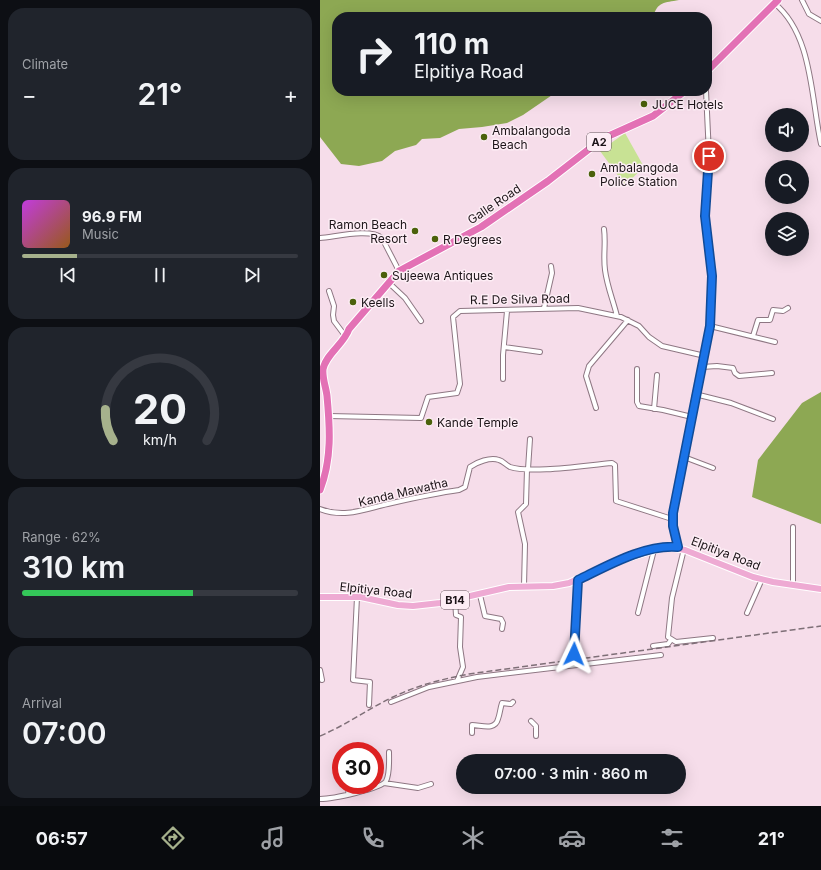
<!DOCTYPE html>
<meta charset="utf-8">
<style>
:root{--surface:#171b24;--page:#20242c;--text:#f1f3f6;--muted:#9ea1a6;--line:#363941;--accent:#a6b18c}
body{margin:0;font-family:Inter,sans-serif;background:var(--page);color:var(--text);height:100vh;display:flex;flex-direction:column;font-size:15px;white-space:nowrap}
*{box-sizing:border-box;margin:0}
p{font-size:13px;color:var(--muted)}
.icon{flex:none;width:22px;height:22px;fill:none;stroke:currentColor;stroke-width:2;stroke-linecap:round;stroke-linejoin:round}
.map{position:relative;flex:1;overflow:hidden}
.panel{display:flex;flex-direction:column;gap:8px;padding:8px;background:#0d0f14;width:320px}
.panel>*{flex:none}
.guide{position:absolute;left:12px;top:12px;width:380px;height:84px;border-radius:16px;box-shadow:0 4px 16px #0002;background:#171b24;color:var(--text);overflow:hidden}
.buttons{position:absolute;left:445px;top:108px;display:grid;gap:8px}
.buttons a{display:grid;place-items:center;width:44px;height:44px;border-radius:50%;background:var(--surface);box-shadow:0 4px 16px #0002;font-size:20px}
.speed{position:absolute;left:12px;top:742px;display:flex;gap:8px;font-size:20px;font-weight:700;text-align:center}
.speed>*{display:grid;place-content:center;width:52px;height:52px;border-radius:50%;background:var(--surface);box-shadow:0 4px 16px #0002;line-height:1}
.speed .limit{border:6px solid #d22;background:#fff;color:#111}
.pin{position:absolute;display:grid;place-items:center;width:34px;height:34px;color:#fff;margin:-17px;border:2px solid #fff;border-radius:50%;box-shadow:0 1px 4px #0007}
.me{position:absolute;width:44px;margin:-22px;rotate:2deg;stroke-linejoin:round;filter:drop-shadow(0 0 3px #0008)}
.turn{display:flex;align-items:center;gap:14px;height:84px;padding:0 16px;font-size:18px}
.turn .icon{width:52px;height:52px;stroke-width:2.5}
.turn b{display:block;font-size:28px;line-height:34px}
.big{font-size:30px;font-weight:600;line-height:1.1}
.panel .card{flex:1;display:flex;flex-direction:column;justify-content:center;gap:6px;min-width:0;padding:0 14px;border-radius:16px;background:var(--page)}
.panel .dial{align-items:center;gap:0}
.dial svg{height:104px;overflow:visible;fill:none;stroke:var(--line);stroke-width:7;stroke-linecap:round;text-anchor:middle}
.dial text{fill:var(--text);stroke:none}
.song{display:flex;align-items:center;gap:12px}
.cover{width:48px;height:48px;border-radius:6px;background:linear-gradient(135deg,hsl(290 70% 55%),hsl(30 70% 35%))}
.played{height:4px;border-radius:2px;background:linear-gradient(90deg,var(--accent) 20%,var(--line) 20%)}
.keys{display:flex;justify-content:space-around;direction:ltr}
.heat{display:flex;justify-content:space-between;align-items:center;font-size:22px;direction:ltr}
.charge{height:6px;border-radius:3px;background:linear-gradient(90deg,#34c759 62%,var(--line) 0)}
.trip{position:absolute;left:136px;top:754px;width:230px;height:40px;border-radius:20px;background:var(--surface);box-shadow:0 4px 16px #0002;font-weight:600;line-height:40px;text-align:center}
.menu{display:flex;height:64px;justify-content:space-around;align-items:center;background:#090b0e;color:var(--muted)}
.menu .icon{width:28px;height:28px}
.menu .selected{color:var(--accent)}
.menu b{font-size:18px;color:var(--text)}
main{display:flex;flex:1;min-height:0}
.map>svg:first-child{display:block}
.green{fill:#c8e294}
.water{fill:#8da853}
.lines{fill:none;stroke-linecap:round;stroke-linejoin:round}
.street-casing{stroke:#8e7783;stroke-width:6}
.primary-casing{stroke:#fff;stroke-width:8}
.highway-casing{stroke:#fff;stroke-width:9}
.street{stroke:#fff;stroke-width:4}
.primary{stroke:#eeaad3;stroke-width:6}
.highway{stroke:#e371b5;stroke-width:7}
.rail{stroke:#7e6f77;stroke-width:1.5;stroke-dasharray:6 3;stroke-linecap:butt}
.route-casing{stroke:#114b97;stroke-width:10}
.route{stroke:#1a73e8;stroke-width:7}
.poi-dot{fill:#4b610b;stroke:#fdedf5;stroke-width:1.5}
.labels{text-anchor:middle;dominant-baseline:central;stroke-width:3;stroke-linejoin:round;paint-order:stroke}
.shield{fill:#fdedf5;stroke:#60555a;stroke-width:1}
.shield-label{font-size:11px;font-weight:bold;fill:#1c1418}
.poi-label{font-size:12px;fill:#1c1418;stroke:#fdedf5;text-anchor:start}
.street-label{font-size:12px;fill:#1c1418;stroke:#fdedf5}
</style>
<main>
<section class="panel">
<div class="card"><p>Climate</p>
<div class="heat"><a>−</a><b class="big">21°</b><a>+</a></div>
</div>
<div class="card">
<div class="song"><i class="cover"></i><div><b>96.9 FM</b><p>Music</p></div></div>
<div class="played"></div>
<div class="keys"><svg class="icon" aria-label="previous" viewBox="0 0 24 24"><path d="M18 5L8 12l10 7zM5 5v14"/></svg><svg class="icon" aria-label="pause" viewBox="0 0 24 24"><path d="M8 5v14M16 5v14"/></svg><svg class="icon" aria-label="next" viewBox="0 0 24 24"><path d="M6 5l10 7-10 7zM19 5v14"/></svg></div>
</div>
<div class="card dial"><svg viewBox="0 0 100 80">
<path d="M14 69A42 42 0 1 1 86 69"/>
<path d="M14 69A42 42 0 0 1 8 45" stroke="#a6b18c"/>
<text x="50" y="56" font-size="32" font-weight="700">20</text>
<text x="50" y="72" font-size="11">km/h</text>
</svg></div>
<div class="card"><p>Range · 62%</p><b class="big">310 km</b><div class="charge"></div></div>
<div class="card"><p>Arrival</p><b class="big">07:00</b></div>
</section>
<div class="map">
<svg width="501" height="806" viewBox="0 0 501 806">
<rect width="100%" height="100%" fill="#f6ddea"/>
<path class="green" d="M305,133l19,34 -19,18 -25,-34z"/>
<path class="water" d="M0,0h359c-15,3 -21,1 -26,17h-316v74h221l-35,24 -16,8 -25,4 -23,2 -19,9 -18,1 -6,6 -21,6 -13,10 -23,5 -18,-2 -21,-27z
M501,392v132l-69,-27 6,-37 44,-57z"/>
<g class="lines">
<defs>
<path id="street" d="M482,0l7,14 12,7
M454,3c39,31 37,97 47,141
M461,115l6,-3 8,3
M460,145l4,3
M284,229c2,14 -1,27 1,41 2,16 8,30 12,46
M0,238c15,-1 50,-10 62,0l17,33
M69,283l16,15 16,23
M9,291l5,15 -1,9 1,6 12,16
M224,308l8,-35 -1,-7
M390,326l65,16
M433,336l5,-16h12l3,-10 10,1 5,-3
M184,347l36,5
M382,367l15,-1 16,2 2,5 4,3 33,-3
M317,369v33l2,4 24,4 29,7
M183,379v-24l4,-44
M375,394l36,9 42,16
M276,408l-10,-32 3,-10 39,-46
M334,409l3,-34
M9,416l92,2 7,-21 29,-4 3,-9 -7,-67 7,-6 118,-3 43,9 18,9 10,11 13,9 43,10
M364,457l29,11
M208,469l2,-30
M0,509c26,10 47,-1 72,-6 22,-5 45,-10 67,-13l6,-3 5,-20c7,-5 20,-10 29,-7 4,1 7,5 11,7 21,7 77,-2 102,-4l3,2 1,36 56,18
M358,547l-5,-21v-13l22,-119 12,-50 4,-33 1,-35 -7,-60 4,-61 -3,-64
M364,549l-12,49 -4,39 8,5 37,-4
M258,580l-4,74 10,8
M473,585v-58
M204,586l1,-42 -7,-32 8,-8 1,-35
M160,595l5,21 16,3 2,4 -1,6
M37,597l-4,83 17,2 -1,23
M135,600l1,15 5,2 -1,30 3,20 -6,14
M318,613l16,-63
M427,613l15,-34
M333,646l15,-2 3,-4
M0,670l2,10
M71,702l38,-15 48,-10 184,-22
M211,721l5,5v10
M152,733v-8c9,0 23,6 26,-6 2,-5 2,-10 4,-16l9,1 2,-2
M64,783l34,5 13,-4
M28,795l1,-10
M0,799c12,0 61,-10 66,-18 4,-7 3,-21 3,-29"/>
<path id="primary" d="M0,597h41l37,8 15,1 27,-3 69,-16 44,-1 16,-3 46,-21 46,-14 9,-1 15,3 68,27 20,5 48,7"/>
<path id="highway" d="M387,71l71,-71
M0,490c12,-31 10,-62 7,-94 -1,-9 -5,-18 -4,-27 3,-15 21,-25 26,-40l50,-58 82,-44 67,-46 54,-42 51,-23 32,-25"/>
</defs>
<use href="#street" class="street-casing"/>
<use href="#primary" class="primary-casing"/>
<use href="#highway" class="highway-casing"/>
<use href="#street" class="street"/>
<use href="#primary" class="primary"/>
<use href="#highway" class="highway"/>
<path class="rail" d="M0,736c26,-11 48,-27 73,-39 25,-12 50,-18 76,-23l352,-48"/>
</g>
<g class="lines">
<defs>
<path id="route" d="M254,654l4,-74c29,-14 67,-36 100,-33l-5,-21v-13l37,-187 2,-50 -7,-60 4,-60"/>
</defs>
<use href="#route" class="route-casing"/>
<use href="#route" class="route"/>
</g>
<g class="poi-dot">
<circle cx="324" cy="104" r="4"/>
<circle cx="164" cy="137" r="4"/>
<circle cx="272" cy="174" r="4"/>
<circle cx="95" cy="231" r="4"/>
<circle cx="115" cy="239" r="4"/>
<circle cx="64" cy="275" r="4"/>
<circle cx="33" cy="302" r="4"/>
<circle cx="109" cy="422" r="4"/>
</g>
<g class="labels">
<g class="shield">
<rect x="267" y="133" width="24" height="18" rx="3"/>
<rect x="121" y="591" width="28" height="18" rx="3"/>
</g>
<g class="shield-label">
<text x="279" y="142">A2</text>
<text x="135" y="600">B14</text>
</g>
<g class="poi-label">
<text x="332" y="104">JUCE Hotels</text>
<text x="172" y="130">Ambalangoda<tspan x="172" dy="14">Beach</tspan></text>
<text x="280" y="167">Ambalangoda<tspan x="280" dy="14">Police Station</tspan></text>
<text x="87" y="224" text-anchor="end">Ramon Beach<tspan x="87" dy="14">Resort</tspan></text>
<text x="123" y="239">R Degrees</text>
<text x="72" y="275">Sujeewa Antiques</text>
<text x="41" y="302">Keells</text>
<text x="117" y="422">Kande Temple</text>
</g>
<g class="street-label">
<text transform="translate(174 204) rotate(-34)">Galle Road</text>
<text transform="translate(200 299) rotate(-1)">R.E De Silva Road</text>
<text transform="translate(83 492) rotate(-13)">Kanda Mawatha</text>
<text transform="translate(406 553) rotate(21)">Elpitiya Road</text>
<text transform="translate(56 590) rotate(6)">Elpitiya Road</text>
</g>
</g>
</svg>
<div class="buttons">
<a><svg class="icon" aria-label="sound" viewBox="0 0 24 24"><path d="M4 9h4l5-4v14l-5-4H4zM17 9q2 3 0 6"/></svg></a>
<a><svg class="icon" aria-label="search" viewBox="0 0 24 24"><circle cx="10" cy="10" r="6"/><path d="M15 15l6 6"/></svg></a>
<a><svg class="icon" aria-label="layers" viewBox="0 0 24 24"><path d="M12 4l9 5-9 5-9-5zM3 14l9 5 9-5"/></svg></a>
</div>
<div class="speed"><div class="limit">30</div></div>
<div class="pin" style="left:389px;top:156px;background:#d93025"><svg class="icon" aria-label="arrive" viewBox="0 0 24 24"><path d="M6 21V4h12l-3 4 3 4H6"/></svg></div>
<svg class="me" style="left:254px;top:654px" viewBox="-20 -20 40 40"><path d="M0-17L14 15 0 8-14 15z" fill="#1a73e8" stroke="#fff" stroke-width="4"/></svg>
<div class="trip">07:00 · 3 min · 860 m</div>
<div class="guide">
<div class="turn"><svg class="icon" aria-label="right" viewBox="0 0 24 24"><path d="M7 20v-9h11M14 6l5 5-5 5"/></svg><div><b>110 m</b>Elpitiya Road</div></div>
</div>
</div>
</main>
<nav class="menu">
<b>06:57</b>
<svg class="icon selected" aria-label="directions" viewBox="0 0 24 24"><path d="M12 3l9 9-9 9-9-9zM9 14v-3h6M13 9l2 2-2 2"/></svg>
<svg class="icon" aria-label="music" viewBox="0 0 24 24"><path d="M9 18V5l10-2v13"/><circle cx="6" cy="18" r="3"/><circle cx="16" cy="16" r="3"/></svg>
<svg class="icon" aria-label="phone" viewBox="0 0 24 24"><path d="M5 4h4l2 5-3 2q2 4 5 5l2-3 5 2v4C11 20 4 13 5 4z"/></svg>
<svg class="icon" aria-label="climate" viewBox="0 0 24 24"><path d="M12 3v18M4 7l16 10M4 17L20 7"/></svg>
<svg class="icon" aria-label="car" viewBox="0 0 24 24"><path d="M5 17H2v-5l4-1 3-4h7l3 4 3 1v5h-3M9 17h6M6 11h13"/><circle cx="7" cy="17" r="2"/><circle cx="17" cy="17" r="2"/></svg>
<svg class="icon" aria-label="filters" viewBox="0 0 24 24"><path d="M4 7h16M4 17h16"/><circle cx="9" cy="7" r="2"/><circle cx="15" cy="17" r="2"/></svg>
<b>21°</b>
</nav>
